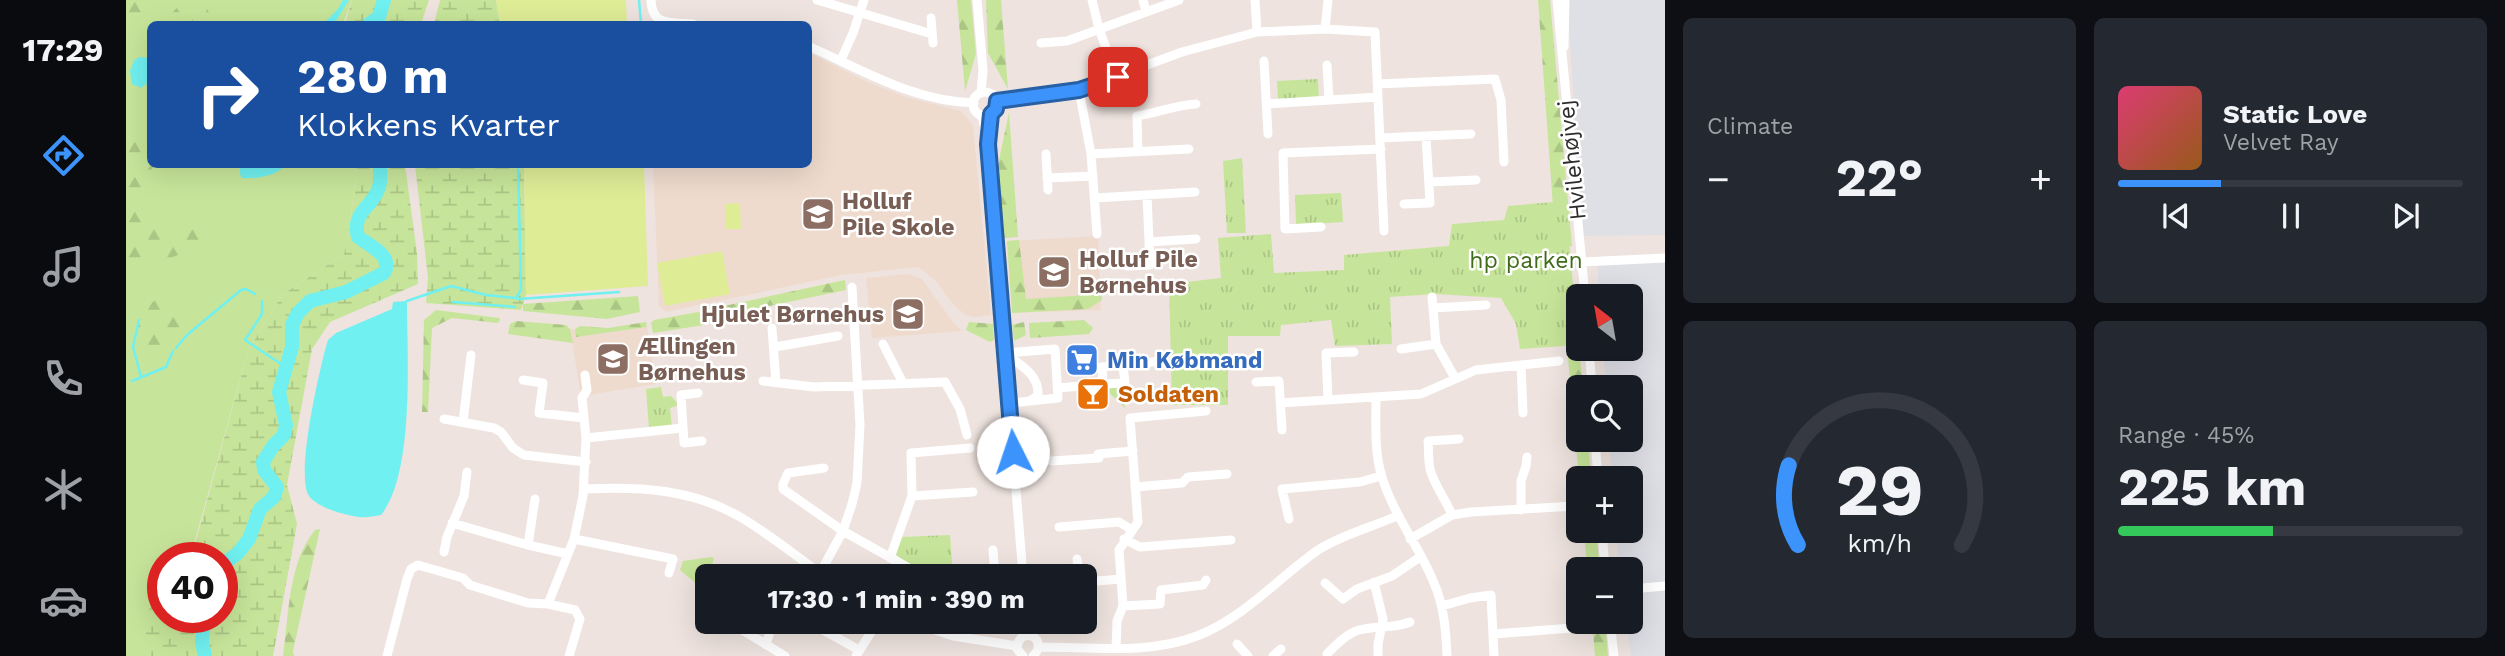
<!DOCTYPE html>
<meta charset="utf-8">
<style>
:root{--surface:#171b24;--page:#242831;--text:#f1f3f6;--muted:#9ea1a6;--line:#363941;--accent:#3c93fc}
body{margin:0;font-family:"Work Sans",sans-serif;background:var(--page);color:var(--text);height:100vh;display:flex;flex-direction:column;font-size:26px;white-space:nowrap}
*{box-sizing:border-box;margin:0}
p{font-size:23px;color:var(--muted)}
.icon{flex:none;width:38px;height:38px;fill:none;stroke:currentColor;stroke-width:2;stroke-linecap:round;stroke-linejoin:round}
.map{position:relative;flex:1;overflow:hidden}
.side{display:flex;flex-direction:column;gap:18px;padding:18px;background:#0d0f14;width:840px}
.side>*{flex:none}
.guide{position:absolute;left:21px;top:21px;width:665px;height:147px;border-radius:10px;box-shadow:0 7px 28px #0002;background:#1a4fa0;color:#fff;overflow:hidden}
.needle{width:46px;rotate:329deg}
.fabs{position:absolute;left:1440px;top:284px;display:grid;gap:14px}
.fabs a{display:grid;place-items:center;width:77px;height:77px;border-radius:10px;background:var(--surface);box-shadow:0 7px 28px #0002;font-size:35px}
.speed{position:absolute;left:21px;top:542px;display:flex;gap:14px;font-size:35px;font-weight:700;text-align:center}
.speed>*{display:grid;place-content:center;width:91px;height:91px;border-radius:50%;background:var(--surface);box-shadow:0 7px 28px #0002;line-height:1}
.speed .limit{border:10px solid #d22;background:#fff;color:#111}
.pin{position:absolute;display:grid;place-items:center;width:60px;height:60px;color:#fff;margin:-30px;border-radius:14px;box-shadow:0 4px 10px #0006}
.me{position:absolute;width:77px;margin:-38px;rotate:356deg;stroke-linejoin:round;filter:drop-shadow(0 0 5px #0008)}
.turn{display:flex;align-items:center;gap:24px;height:147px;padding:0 35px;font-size:32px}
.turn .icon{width:91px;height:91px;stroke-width:2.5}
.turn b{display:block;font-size:49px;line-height:60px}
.big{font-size:52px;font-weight:700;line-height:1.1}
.side .widget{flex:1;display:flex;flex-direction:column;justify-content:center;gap:10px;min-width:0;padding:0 24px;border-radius:10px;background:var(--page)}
.side .dial{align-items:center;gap:0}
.dial svg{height:182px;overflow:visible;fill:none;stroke:var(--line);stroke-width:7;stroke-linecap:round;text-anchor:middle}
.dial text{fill:var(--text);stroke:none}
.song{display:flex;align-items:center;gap:21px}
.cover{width:84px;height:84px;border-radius:10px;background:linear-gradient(135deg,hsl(340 70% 55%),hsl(30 70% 35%))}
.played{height:7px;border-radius:4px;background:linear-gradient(90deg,var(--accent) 30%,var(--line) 30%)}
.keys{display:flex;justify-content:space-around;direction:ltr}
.heat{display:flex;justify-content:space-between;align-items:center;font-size:38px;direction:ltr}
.charge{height:10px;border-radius:5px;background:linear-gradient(90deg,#34c759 45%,var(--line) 0)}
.side .tiles{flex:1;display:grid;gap:18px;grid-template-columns:repeat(2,1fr)}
.trip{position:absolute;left:569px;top:564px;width:402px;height:70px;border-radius:10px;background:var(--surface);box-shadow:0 7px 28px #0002;font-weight:700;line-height:70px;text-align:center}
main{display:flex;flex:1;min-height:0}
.tab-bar{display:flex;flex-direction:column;width:126px;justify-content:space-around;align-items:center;background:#090b0e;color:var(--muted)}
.tab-bar .icon{width:49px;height:49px}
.tab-bar .selected{color:var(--accent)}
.tab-bar b{font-size:32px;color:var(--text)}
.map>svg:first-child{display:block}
.industrial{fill:#dfdfe6}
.education{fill:#efdbce}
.grass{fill:#c7e59a}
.forest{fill:url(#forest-firs)}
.wetland{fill:url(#wetland-marsh)}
.park{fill:url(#park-tufts)}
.pitch{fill:#deec96}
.water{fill:#70f0f0}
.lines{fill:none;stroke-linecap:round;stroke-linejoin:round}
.stream{stroke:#70f0f0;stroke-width:2.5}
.river{stroke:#70f0f0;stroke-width:14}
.minor{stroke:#fff;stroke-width:9}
.route-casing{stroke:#2760a4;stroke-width:18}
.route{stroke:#3c93fc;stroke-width:12}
.labels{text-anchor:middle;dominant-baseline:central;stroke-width:5;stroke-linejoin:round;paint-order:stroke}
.street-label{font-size:23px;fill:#2c2c2c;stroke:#fff}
.education-label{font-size:23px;font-weight:bold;fill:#785e54;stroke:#fff;text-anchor:start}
.park-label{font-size:23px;fill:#406b1a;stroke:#fff}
.shop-label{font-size:23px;font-weight:bold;fill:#366cbe;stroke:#fff;text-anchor:start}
.food-label{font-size:23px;font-weight:bold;fill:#c56008;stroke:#fff;text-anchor:start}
</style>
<main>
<nav class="tab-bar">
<b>17:29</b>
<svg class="icon selected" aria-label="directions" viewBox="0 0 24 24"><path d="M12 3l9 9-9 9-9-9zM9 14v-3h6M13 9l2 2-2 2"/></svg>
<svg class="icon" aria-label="music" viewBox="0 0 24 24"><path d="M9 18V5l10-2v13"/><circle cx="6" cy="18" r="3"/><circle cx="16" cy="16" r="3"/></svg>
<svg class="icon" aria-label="phone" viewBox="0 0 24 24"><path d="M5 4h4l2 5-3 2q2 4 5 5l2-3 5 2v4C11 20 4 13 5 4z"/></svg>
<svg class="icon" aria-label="climate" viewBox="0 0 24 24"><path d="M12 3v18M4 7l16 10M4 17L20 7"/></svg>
<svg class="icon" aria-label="car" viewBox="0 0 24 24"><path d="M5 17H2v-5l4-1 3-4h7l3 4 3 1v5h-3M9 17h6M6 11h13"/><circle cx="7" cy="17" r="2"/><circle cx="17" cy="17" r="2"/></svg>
</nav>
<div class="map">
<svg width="1539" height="656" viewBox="0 0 1539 656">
<defs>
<pattern id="forest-firs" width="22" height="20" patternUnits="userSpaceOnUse" patternTransform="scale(1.75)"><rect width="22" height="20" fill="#c7e59a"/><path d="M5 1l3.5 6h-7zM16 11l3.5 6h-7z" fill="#abc585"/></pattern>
<pattern id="wetland-marsh" width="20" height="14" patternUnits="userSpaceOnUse" patternTransform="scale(1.75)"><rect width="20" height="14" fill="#c7e59a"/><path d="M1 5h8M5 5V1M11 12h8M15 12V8" fill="none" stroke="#abc585"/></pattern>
<pattern id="park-tufts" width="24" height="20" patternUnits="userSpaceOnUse" patternTransform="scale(1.75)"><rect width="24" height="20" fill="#c7e59a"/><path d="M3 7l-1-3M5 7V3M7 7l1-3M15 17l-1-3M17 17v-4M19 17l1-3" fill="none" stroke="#abc585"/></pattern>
</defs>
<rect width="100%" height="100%" fill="#eee3de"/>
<path class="industrial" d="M1441,0h98v235l-82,1z
M1539,257v399h-34l-6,-35h6v-52h-12l-3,-39h15v-52h-19l-2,-39h21v-52h-25l-3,-39h28v-52h-32l-2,-34z"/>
<path class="education" d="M683,53l63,31 37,14 52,13 12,14 18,190 -16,2 -10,-2 -13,-12 -16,-22 -18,-14 -76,8 -176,37 -7,-6 -6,-141 155,-1z
M972,236l3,74 -89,3 -5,-72z
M783,274l13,5 30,42 10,10 -90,7 -6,-60z
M521,327l9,57 -75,12 -11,-67 35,4z"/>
<path class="grass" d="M0,0h226l-9,24h-193v140l207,1 -8,67 -5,22 -62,41 -34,56 -54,193 -9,14h-22v31l-17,24v43h-20z
M997,387l2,21 -21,-20z
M586,557l2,1 -5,18h-2l-2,15 -25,-21 3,-9z"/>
<path class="forest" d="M0,0h40l-35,30 -5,-6z
M58,0h20l9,24h-51z
M831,0h14l5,54 -11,37z
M860,0h15l7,89 -20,-36z
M1412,0h12l22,246 -16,2z
M883,112l9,125 -12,1 -2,-2 -6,-71z
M13,129h11v35l5,1c-11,14 -25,35 -10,51 6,6 9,6 11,13l13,-4 40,-2 -14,26 -28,10 -19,-11 -22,50v-161z
M893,240l7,59 62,-4 13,-7 1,12 -14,9 -76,4 -5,-72z
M719,280l1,10 -130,27 3,-8 5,-3z
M43,296l14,4 4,12c-8,21 -18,36 -32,54l-9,1c-15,-12 -12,-43 -1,-58 6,-8 14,-11 24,-13z
M512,296l2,16 -33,7 -84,-8v-7z
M310,310l63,8 1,2 -2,3 -46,-5 -20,10 -4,84h-6l2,-92z
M572,312l3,1 3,12 -51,8 -2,-10 3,-3z
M958,320l9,8 -4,6 -59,4 -1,-15z
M390,321l50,4 4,4 3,14 -65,-9 2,-10z
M520,322l1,5 -71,10 -1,-8 5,-3 28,2z
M843,322l24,2 1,16 -4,2 -24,-12z
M898,322l2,13 -12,6 -2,-16z
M1439,326l13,11 5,50h-5v52h10l3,39h-12z
M194,529l-27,122 1,5h-11c6,-41 5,-93 32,-126z
M1458,530h12l4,39h-13z
M1466,621h13l3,35h-13z"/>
<path class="wetland" d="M226,0h77l-8,24h-76z
M314,0h56l4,24h-66z
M231,165h48l12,88 1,31 -88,38 -18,27 -25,136 10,39 -24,132h-127v-43l17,-24v29h59v-60h-37l10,-14 53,-193 34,-56 62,-41 5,-22z
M289,165h109l2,130 -5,15 -95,-7 2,-25z"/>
<path class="park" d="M1192,79l1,21 -41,2 -1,-21z
M1116,158l4,75h-19l-4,-72z
M1215,193l2,29 -47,3 -1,-30z
M1440,201l12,144 -58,4 -4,-25 -15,-26 -65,-4 -46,3 2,47 -57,2 -4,-26 -50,5 -1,11h-52v69h-56l-3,-121 52,-6 -3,-40 53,-4 3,39 70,-3v-15l105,-9 3,-22 52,-4 4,-14z
M535,387l2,10 8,-1 8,9 -9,3 2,19 -23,2 -3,-40z
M824,535l3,41h-23l-30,-18 -5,-5 6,-16z"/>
<path class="pitch" d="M370,0h130l1,24h-127z
M398,165h120l4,121 -122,9z
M614,203l1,26h-16v-25z
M596,251l8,43 -65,12 -8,-43z"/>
<path class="water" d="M217,0h6l-15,24h-58v-1l50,-2 12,-12z
M14,57l10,1v23l-9,7 -9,-4 -2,-13 4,-11z
M114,165v-1l46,1c-10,11 -29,14 -44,13l-2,-4z
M281,301c0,55 8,172 -26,214 -7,1 -15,3 -22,2 -14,-2 -41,-9 -50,-21 -14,-20 11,-130 19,-156l8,-7 56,-24 1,-7z"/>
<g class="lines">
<path class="stream" d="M513,0l2,24
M390,298l3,1 100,-7
M136,301v13l-17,26 42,28
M281,301l44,-15 35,9 30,3 5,-8 -3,-126
M327,302l62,5
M13,320l-6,27 8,30
M50,348l11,-13 54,-45 5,-1 9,5
M6,381l34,-14 7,-16"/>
<path class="river" d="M243,24l10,-7 5,-17
M96,565l16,-12 11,-14 11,-30 14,-12 3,-10 -13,-17 -1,-8 10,-16 11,-11 2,-10 -7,-33 13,-45v-22l6,-12 12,-12 36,-9 38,-19c10,-17 -14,-27 -26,-36 -7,-26 15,-29 21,-50 2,-6 1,-16 1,-23
M77,618l-1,25 3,13"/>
<path class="minor" d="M525,0c1,27 20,22 42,24
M691,0l115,34
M851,0l6,70 -2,23
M966,0l7,29 18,48
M1017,0l3,12
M1129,0l2,32
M1431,0l28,296
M805,18l2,25
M1199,29l3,-29
M915,43l26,-2 112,-41
M682,46c55,24 104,55 166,57
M1438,47l1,-47
M715,60l12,-27 11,-33
M1138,61l4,73
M1201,65l2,35
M1251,84l118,-5 6,21 3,62
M953,90l12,64 6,80
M847 104a12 12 0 1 1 24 0a12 12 0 1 1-24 0Z
M871,101l82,-11 103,-38 75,-20 68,-3 50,3 9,199
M1141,104l111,-7
M856,115l6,29 35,432
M1254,138l91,-4
M1012,152l-1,-36c20,-3 39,-11 59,-12
M920,154l2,36
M965,154l98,-5
M921,178l46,-2
M1303,182l47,-2
M969,198l100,-6
M1278,204l26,-1 -4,-67
M1195,227l-36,2 -2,-76 98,-4
M1023,242l47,-3
M1456,262l83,-4
M1001,266l23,-1 -3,-70
M1306,297l1,11
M646,328l4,55
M757,344l20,39
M649,347l63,-11
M1463,348l3,39
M1275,349l35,-5
M879,353l50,-4 3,49 -28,3
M879,353c15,12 34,21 33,42l-8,6 -20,2
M997,365l-21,2 1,17 22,-1 -2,-18 39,-4
M1395,365l2,48
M1329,378l-19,-34 -3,-36 53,-3
M397,380l20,3 -4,30 45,5
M637,381l51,6 131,-5 15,27 7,26
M1130,382l23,-1 3,49
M932,388l45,-4
M572,393l-17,2 3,48 18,-2
M1250,397c0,26 -2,55 6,80 12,39 37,69 52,106 10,23 12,48 13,73
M1202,400l-2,-47 28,-1
M1154,403l141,-9 55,-24 83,-9
M318,419l50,9 7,4 12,16 11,7 62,7
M337,422l8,-67
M460,438l97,-10
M1469,439l3,39
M925,461l48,-3 -1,-4 35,-3
M698,468l-36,5 -5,11v5l60,42 80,45
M1009,487l47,-4 6,-6 39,-3
M458,489c55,-3 109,0 158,29 28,17 54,38 81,57
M786,496l61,-4
M1395,510v-29l5,-15 1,-9
M1326,515c-6,-15 -18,-30 -22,-46 -2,-9 -1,-19 -2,-28l31,-2
M1163,519l-7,-30 78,-7 21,-6
M326,523l76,22 40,9
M933,527l60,-5 13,8
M1476,530l3,39
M448,539l99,20 -4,14
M998,539l16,8 91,-7
M1284,539l42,-24 19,-3 103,-6
M402,545l7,-46
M867,550l2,26
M318,552l3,-15 17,-41 3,-24
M764,558l22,-62 -1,-43 59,-5
M951,559l2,17
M597,570l19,6
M694,573l23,-42 9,-27 5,-21 3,-58 -8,-138
M959,582l36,-3
M1248,582l9,37 -5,25v12
M1199,583l18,16 14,-10 35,-13 28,-19
M1505,589l34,-3
M422,604l26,-65 9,-43 3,-58 -4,-40 5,-8 -2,-15
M997,606l37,-2 1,-14 42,-5 3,-5
M1316,606l28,-8 21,-3 3,61
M681,621l52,29
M782,621l45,15 64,10
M1484,621l4,35
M603,622l56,34
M1368,634l90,-7
M896,637l2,-16
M1111,644l11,12
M640,645l7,-24
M913,647c52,0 109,8 158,-11 47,-18 81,-58 121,-86 23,-15 54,-23 79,-34
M990,648l1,-27 6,-15 -4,-56 19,-28 -8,-104 76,-7
M1201,654c9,-9 19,-20 32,-24 17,-5 34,-1 51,-8
M261,656l20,-77 4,-10 7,-4 45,13 7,7 58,18 20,1 27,6 5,9 -11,37
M730,656l22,-35
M897,656l-6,-7c1,-25 34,-11 16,7
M1147,656l8,-7"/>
</g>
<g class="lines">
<defs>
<path id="route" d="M887,452l-25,-308 3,-30 5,-5 1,-8 82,-11 39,-13"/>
</defs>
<use href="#route" class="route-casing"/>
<use href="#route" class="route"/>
</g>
<defs>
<symbol id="school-square" viewBox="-11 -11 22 22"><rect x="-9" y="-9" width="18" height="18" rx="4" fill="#8d6e63" stroke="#fff"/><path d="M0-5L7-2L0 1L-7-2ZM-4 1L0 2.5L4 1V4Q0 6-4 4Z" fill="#fff"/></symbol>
<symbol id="supermarket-square" viewBox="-11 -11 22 22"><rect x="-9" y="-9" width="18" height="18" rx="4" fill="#3f7fe0" stroke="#fff"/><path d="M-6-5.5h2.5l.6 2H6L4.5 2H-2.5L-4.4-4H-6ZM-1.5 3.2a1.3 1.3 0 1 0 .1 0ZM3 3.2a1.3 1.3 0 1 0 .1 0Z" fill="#fff"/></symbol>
<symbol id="bar-square" viewBox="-11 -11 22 22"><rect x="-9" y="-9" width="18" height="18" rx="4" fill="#e8710a" stroke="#fff"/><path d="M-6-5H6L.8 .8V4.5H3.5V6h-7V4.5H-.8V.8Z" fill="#fff"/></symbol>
</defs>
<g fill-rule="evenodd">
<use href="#school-square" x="673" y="195" width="38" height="38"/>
<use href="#school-square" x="909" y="253" width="38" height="38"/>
<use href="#school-square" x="763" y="295" width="38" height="38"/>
<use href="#school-square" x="468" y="340" width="38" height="38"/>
<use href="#supermarket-square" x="937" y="341" width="38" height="38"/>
<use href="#bar-square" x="948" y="375" width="38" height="38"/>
</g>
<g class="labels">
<g class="street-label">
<text transform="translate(1446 160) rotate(-96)">Hvilehøjvej</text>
</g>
<g class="education-label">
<text x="716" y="201">Holluf<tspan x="716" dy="26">Pile Skole</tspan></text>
<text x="953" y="259">Holluf Pile<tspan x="953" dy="26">Børnehus</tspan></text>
<text x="758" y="314" text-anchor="end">Hjulet Børnehus</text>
<text x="512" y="346">Ællingen<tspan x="512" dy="26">Børnehus</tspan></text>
</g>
<g class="park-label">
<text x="1400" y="260">hp parken</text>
</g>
<g class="shop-label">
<text x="981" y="360">Min Købmand</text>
</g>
<g class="food-label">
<text x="992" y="394">Soldaten</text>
</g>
</g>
</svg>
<div class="fabs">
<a><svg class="needle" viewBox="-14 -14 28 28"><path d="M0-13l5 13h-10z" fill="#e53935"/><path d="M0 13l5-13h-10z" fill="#9ea1a6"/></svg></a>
<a><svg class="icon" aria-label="search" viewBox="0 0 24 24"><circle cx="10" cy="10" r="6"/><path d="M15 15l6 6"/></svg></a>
<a>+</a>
<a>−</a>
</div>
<div class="speed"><div class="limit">40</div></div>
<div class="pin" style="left:992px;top:77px;background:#d93025"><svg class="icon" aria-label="arrive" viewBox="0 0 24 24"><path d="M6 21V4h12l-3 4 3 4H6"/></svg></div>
<svg class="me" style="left:887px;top:452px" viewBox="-20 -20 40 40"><circle r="19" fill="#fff"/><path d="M0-13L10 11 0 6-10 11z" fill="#3c93fc"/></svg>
<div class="trip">17:30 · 1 min · 390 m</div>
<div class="guide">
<div class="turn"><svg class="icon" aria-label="right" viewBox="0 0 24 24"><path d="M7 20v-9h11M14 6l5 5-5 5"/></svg><div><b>280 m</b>Klokkens Kvarter</div></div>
</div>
</div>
<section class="side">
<div class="tiles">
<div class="widget"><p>Climate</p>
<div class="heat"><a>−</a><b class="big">22°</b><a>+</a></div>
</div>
<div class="widget">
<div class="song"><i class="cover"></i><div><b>Static Love</b><p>Velvet Ray</p></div></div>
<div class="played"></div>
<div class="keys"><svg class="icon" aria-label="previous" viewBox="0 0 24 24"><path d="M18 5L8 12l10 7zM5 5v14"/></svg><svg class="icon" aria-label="pause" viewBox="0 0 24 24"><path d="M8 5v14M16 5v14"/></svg><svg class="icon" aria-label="next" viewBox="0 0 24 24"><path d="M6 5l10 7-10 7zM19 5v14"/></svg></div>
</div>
<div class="widget dial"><svg viewBox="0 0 100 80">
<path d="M14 69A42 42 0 1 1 86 69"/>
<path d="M14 69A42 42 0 0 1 10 34" stroke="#3c93fc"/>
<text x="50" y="56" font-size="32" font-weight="700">29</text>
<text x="50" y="72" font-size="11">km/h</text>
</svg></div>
<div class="widget"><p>Range · 45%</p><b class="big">225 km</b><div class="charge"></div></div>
</div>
</section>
</main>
